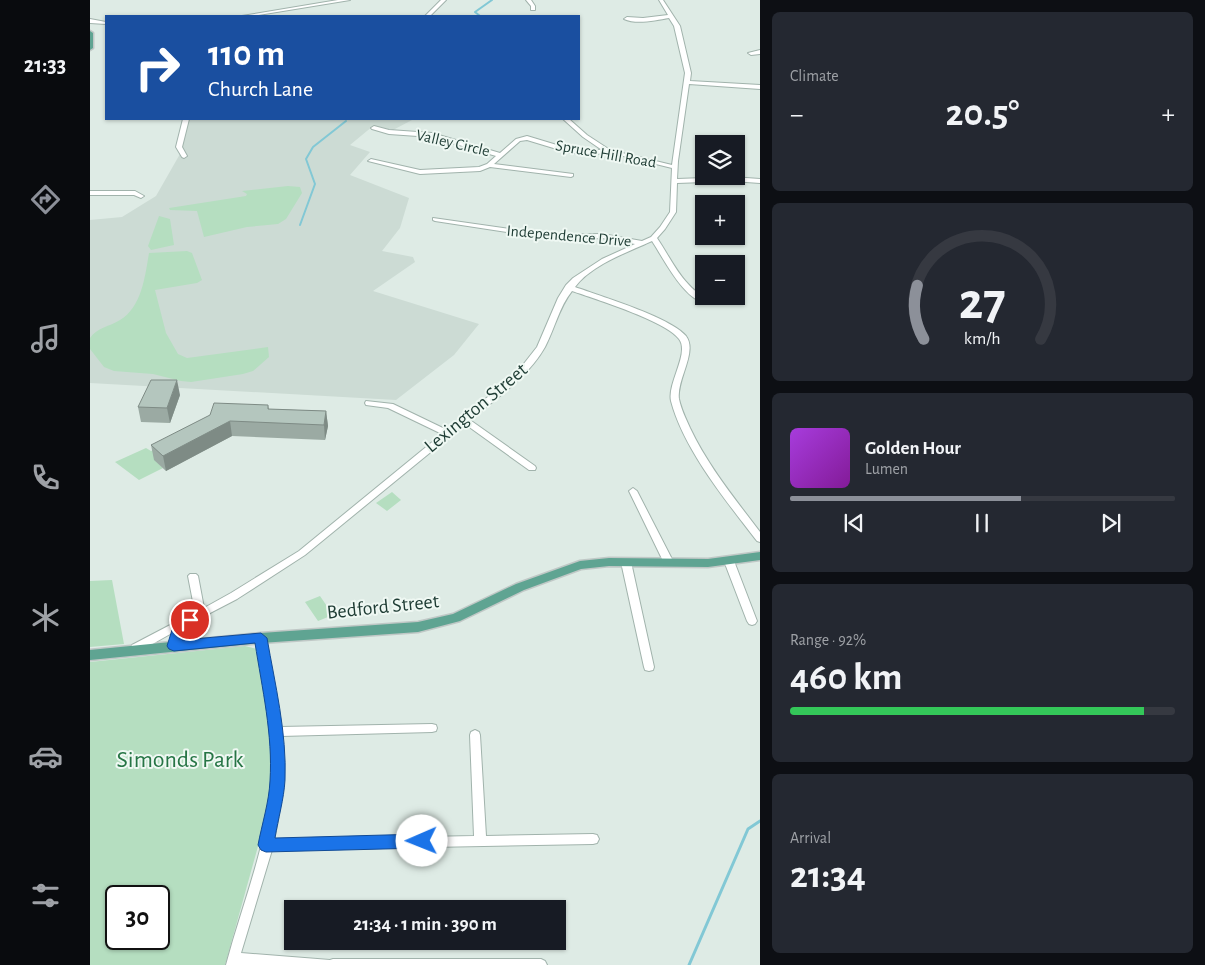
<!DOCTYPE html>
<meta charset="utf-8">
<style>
:root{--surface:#171b24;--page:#242831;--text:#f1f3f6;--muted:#9ea1a6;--line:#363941;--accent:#8c9099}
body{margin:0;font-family:"Alegreya Sans",sans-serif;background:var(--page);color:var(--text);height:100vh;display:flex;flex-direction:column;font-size:19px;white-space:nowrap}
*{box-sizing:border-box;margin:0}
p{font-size:16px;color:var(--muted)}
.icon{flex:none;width:28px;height:28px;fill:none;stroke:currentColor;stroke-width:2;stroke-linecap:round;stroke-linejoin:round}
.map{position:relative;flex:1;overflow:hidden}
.panel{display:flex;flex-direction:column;gap:12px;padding:12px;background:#0d0f14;width:445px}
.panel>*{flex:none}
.banner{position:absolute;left:15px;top:15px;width:475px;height:105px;border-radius:0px;box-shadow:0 1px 4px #0004;background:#1a4fa0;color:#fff;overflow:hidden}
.controls{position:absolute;left:605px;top:135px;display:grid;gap:10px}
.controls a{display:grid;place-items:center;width:50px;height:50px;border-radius:0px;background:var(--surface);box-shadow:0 1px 4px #0004;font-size:25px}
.speed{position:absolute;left:15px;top:885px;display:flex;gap:10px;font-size:25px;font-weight:700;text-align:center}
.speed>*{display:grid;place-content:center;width:65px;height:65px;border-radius:50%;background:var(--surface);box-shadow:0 1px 4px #0004;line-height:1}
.speed .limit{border:2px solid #111;border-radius:8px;background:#fff;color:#111}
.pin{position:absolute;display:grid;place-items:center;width:42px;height:42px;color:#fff;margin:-21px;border:2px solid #fff;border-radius:50%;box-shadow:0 1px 5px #0007}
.me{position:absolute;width:55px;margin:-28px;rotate:269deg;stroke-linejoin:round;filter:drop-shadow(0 0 4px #0008)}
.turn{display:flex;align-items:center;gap:18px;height:105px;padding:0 20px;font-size:22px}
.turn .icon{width:65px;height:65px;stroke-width:2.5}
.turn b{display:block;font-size:35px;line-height:42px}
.big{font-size:38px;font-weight:700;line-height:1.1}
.panel .widget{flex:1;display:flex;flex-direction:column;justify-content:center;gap:8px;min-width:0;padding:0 18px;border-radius:8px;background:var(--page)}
.panel .dial{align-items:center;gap:0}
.dial svg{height:130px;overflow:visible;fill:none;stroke:var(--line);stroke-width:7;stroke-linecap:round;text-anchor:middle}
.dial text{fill:var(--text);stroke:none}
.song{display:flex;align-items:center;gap:15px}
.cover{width:60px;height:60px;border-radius:8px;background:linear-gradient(135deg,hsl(280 70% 55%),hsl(290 70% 35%))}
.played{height:5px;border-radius:2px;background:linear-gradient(90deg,var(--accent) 60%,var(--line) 60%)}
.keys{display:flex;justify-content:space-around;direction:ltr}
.heat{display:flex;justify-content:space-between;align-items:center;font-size:28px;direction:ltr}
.charge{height:8px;border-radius:4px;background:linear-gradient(90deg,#34c759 92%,var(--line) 0)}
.trip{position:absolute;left:194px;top:900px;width:282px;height:50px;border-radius:0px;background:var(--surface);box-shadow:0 1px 4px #0004;font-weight:700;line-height:50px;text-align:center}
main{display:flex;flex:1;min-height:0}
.tab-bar{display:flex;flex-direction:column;width:90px;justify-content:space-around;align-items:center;background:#090b0e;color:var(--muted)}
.tab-bar .icon{width:35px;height:35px}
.tab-bar .on{color:var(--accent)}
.tab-bar b{font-size:22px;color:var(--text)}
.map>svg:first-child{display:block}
.built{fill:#ccdbd4}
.green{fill:#b5dec0;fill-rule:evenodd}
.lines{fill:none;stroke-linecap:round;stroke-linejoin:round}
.stream-far1{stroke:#82c8d5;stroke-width:2}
.stream{stroke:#82c8d5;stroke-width:3}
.minor-casing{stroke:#a1b3ac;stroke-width:2}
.major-casing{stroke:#c0c8c6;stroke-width:3}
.minor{fill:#fff;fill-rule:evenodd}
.major{fill:#5fa492;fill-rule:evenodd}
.wall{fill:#9baaa3}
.shaded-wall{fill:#7e8b85}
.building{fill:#b4c6be;stroke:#7e8b85}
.route{fill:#1a73e8;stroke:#114b97}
.labels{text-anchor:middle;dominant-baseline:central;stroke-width:4;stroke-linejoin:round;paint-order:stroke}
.far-street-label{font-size:16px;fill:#1e3c34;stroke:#eff8f3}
.street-label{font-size:20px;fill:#1e3c34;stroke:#eff8f3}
.near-park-label{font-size:24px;fill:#267545;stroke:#eff8f3}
</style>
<main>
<nav class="tab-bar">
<b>21:33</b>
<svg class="icon on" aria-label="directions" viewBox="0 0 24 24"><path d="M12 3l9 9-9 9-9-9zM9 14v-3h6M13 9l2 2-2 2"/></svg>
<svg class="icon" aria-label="music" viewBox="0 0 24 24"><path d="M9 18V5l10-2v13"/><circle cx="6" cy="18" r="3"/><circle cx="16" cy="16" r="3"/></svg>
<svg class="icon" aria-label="phone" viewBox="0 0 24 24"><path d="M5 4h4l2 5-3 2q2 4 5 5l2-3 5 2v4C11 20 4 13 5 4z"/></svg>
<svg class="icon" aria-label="climate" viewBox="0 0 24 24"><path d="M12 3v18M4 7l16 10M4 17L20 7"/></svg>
<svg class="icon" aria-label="car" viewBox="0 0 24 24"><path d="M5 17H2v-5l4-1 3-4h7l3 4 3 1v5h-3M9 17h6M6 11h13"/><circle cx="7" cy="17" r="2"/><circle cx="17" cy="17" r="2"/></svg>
<svg class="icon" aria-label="filters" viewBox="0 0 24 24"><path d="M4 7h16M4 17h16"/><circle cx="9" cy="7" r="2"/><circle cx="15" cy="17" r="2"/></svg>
</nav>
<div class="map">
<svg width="670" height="965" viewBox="0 0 670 965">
<rect width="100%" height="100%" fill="#deebe5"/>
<path class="built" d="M99,119h225l-21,11 -20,-4 -23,19 20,7 -20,23 59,23 -9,30 -18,23 31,6 2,5 -42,29 106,33 -25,31 -58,45 -306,-17v-163l32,-3 34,-21 24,-42z"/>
<path class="green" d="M198,186l12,1 2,6 -16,26 -8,5 -31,3 -43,10 -7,-26 -27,-1 -1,-2 77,-12 1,-2 -5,-3z
M69,216l11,3 4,26 -23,5 -3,-4z
M97,251l5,2 10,27 -5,3 -42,7 11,43 12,21 9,4 81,-11 1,10 -16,14 -10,3 -52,8 -10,-1 -28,-7 -39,-3 -10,-4 -14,-18v-11c8,-11 19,-11 30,-18 22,-13 25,-44 29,-67z
M79,441l-14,19 8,8 -24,12 -24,-18 31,-14 5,3z
M302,492l9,8 -14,11 -11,-8z
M22,580l12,64 -34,3v-66z
M230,596l13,19 -15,6 -13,-19z
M155,646l12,3 6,29 9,74 -1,40 -9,40 -37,133h-135v-303zM26,896h43v43h-43z"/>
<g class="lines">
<path class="stream-far1" d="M390,16l-5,-4 17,-12
M210,225l15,-41 -9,-25 7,-12 33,-26"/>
<path class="stream" d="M599,965l59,-136 12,-8"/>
<defs>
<path id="minor" d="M248,0h12l-97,16h-11z
M351,0h5l-16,16h-5z
M436,0h5l4,6v4h-4v-4z
M569,0h4l17,26 11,47 -1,8 70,4v4l-71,-5 -11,77 -1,18 55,-2 28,2v4l-28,-2 -55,2 -1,29 -11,17 -8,9c15,22 27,52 54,62v4c-25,1 -47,-45 -59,-63 -24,11 -61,24 -77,46 25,9 95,30 111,49 12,16 -10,44 -7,63 2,10 7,20 11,29 18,38 45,71 70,104v10l-3,-1c-30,-39 -73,-91 -86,-140 -4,-18 19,-48 8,-62 -13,-18 -84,-40 -107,-48 -13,16 -17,37 -27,56 -17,30 -48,51 -75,73l65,46 1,2 -1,2h-6l-64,-46 -160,131 -68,44 -50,26 1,2 -6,8 -4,14 -4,1 -4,-1 -1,-3 3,-13 -32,18 -4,1 -4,-1 -1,-3 1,-3 63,-33 -7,-36 2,-2h6l2,2 6,32 27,-15 68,-42 143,-117 -54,-26 -22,-3 -1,-2 1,-2 27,3 54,26 68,-55 22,-28 21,-49 8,-13 7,-7 29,-19 33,-15 -33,-6 -50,1 -117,-18 -2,-1v-2l119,17 50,-1 40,7 9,-4 9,-10 10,-15 2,-44 -57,-14 -45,-1 -43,-13 -7,1 -26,23 79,10v2l-2,1 -81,-10 -10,4 -60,3 -52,-13 3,-2 49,11 59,-3 8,-3 9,-8 -64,-19 -43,-3 -17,-5 -1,-1 3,-2 15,4 43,3 68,20 16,-14 11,-3 43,13 32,1 -19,-13 -20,-18h6l18,16 23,15 62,15 13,-92 -11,-47 -5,-8c-13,2 -32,7 -45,1l3,-2 16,1 25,-3z
M0,19l16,3v2l-16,-1z
M670,50v4l-9,1 -3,-2z
M93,119h6l-7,28 5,9 -3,2 -2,-1 -6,-10z
M0,191h45l9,5 -3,2 -7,-3h-44z
M543,488l4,3 37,72 -2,2h-6l-2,-2 -35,-72z
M639,558l3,1 2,2 23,60 -2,3 -3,1 -3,-1 -2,-3 -23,-60 2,-2z
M536,559l3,1 2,2 23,105 -1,3 -4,1 -4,-1 -1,-3 -23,-105 2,-2z
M171,634l4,1 1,3 14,89 152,-3 4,1 1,3 -1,3 -4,1 -151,4c4,35 1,70 -7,104l200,-4 -4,-101 1,-3 4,-2 4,2 1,3 6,101 107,-2 4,1 2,4 -2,4 -4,1 -321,6 -31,103 89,7 3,-1h208l4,2 2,4h-321c16,-61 42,-120 45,-184 3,-48 -8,-95 -15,-143l1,-3z"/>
<path id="major" d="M0,31l3,2v15l-3,2z
M670,552v8l-52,7 -99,-1 -28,3 -57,21 -64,31 -42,11 -157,11 -171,17v-10l171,-17 157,-11 35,-8 63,-30 64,-23 29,-3 99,1z"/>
</defs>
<use href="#minor" class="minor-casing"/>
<use href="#major" class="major-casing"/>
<use href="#minor" class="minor"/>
<use href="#major" class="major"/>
</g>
<path class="wall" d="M90,395l-10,28 -29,-1 -3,-15z
M178,405l1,4 57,2 2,15 -3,14 -93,-4 -66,35 -12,-11 -3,-15z"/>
<path class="shaded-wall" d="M87,380l3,15 -10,28 -3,-15z
M236,411l2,15 -3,14 -1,-15z
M140,421l2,15 -66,35 -3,-15z"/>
<path class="building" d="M61,380h26l-10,28 -29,-1z
M124,403l54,2v4l58,2 -2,14 -94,-4 -67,35 -12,-11 59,-30z"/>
<path class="route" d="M100,615l7,5 -14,16 -1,4 79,-7 6,5c8,46 20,95 18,142 -1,19 -7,39 -10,58l147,-4 5,2 2,5 -2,5 -5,2 -156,4 -5,-2 -3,-5c4,-21 11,-43 12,-64 3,-46 -8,-93 -15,-138l-81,8 -5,-2 -2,-3 5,-16z"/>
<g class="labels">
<g class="far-street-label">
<text transform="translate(363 143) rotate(13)">Valley Circle</text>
<text transform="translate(516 154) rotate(10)">Spruce Hill Road</text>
<text transform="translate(479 236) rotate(5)">Independence Drive</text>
</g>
<g class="street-label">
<text transform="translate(386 408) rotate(-40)">Lexington Street</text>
<text transform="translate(293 607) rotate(-6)">Bedford Street</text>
</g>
<g class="near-park-label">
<text x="90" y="760">Simonds Park</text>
</g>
</g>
</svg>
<div class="controls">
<a><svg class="icon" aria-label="layers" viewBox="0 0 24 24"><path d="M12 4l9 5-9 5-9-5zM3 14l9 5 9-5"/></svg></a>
<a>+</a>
<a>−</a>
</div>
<div class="speed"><div class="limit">30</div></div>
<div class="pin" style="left:100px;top:620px;background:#d93025"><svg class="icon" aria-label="arrive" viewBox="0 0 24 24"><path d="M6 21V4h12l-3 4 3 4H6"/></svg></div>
<svg class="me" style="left:332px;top:841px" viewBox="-20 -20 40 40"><circle r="19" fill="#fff"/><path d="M0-13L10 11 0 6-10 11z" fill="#1a73e8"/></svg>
<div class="trip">21:34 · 1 min · 390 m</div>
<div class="banner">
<div class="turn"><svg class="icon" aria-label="right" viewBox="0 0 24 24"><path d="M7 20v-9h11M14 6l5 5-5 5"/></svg><div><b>110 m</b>Church Lane</div></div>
</div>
</div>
<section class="panel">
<div class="widget"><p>Climate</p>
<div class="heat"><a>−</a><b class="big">20.5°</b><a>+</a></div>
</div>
<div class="widget dial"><svg viewBox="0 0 100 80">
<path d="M14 69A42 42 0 1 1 86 69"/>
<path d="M14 69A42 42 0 0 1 10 36" stroke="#8c9099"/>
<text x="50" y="56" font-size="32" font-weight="700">27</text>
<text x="50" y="72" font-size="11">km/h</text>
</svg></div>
<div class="widget">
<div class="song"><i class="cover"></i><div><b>Golden Hour</b><p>Lumen</p></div></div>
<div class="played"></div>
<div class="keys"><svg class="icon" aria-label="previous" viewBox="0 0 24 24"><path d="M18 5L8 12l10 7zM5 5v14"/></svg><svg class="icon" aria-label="pause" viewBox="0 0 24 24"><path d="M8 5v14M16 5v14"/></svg><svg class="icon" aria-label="next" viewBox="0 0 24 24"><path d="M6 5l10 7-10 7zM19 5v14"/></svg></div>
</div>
<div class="widget"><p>Range · 92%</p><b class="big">460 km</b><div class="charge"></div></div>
<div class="widget"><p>Arrival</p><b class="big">21:34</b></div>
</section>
</main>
